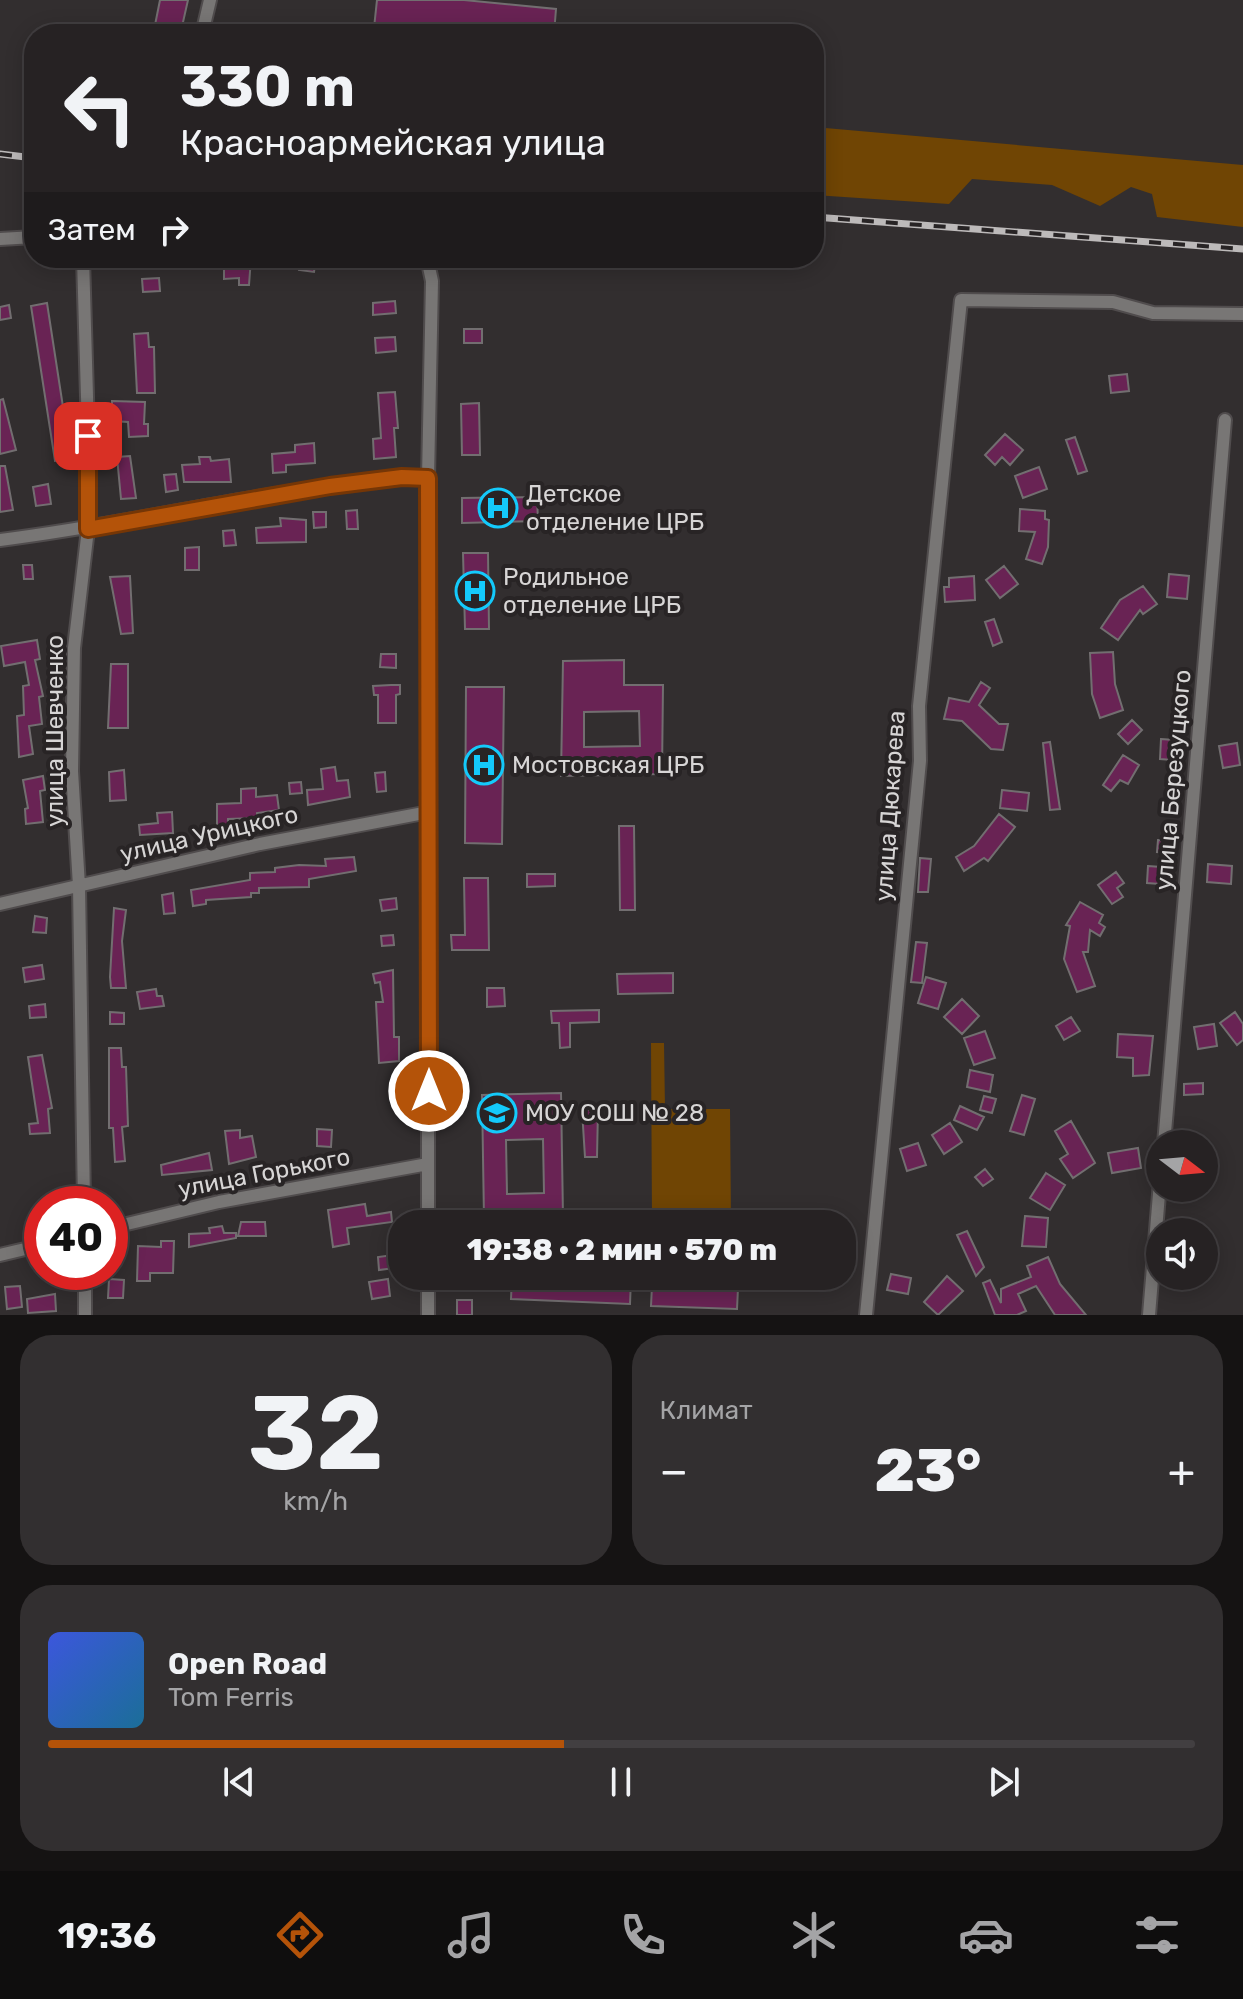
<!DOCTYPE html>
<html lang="ru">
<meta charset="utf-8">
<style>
:root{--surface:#262223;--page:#322f30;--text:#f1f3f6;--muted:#a4a4a6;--line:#423f41;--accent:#b45309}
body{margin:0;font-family:Rubik,sans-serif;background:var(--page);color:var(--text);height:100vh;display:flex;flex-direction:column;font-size:30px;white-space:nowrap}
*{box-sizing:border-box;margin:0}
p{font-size:26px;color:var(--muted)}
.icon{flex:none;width:44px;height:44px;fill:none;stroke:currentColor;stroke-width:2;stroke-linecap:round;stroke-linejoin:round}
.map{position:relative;height:1315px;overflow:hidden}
.panel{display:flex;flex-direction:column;gap:20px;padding:20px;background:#151313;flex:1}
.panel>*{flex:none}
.top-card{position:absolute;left:24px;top:24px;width:800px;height:244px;border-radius:32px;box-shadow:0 4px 20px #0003,0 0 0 2px var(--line);background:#262223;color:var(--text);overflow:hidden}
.needle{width:52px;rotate:106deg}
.buttons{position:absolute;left:1146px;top:1130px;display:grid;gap:16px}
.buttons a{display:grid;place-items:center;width:72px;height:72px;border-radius:50%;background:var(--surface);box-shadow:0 4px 20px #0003,0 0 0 2px var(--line);font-size:40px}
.speed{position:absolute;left:24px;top:1186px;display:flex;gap:16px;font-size:40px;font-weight:700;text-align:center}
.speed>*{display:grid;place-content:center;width:104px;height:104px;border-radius:50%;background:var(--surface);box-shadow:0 4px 20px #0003,0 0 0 2px var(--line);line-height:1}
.speed .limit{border:12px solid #d22;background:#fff;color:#111}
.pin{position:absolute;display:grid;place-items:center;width:68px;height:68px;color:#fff;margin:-34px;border-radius:16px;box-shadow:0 4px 12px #0006}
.me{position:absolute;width:88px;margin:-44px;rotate:0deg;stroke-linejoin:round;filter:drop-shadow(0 0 6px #0008)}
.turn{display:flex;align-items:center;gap:28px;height:168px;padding:0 24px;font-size:36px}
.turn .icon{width:104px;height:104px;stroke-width:2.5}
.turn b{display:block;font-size:56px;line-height:68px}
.then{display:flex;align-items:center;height:76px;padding:0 24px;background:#0003;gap:16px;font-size:30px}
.big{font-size:60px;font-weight:800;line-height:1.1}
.panel .card{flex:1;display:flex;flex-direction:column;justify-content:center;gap:12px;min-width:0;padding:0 28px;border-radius:32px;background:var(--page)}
.panel .dial{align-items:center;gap:0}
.dial b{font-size:104px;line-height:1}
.song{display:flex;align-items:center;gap:24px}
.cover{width:96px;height:96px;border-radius:12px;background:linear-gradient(135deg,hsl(230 70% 55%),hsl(200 70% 35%))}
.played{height:8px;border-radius:4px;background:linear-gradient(90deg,var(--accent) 45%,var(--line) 45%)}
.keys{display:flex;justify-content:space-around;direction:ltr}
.heat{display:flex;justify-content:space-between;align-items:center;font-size:44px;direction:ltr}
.panel .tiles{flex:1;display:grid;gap:20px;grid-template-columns:1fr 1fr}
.card:last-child{grid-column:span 2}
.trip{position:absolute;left:388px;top:1210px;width:468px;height:80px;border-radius:32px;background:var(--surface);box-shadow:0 4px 20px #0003,0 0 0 2px var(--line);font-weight:800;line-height:80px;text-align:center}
.dock{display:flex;height:128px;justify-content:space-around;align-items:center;background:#0f0e0e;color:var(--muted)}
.dock .icon{width:56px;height:56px}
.dock .active{color:var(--accent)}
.dock b{font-size:36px;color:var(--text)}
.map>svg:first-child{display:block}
.green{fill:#704504}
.building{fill:#692354;stroke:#726e70;stroke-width:2;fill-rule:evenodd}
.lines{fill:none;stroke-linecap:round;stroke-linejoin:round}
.minor-casing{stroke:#504c4d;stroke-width:16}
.minor{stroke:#787675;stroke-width:12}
.rail-casing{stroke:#bdbaba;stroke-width:7}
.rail{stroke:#282425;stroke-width:4;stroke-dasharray:12;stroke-linecap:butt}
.route-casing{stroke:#753606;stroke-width:20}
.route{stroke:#b45309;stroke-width:14}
.labels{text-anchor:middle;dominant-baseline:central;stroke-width:8;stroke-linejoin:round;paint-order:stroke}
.poi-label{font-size:24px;fill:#d7d5d5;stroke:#282425;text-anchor:start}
.street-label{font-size:24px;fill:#d7d5d5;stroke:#282425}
</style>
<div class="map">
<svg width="1243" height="1315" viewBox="0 0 1243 1315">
<rect width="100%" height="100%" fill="#322e2f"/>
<path class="green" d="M814,127l429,38v62l-86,-10 -5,-23 -21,-7 -31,19 -48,-21 -80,-6 -23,25 -135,-9z
M651,1043h13l1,66h65l1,115h-79z"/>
<path class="building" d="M160,0h28l-7,31 -26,-6z
M377,0h87l92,9 -2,25h-117l-63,-6z
M237,258h14l-2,27h-10v-7l-15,1v-13l13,-1z
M300,258h16l-2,14 -15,-2z
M358,258h32l-1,11 -32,-2z
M159,278l1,13 -17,1 -1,-13z
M395,301l1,12 -23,2v-12z
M47,303l24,156 -16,2 -24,-155z
M9,305l2,13 -11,2v-13z
M464,329h18v14h-18z
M148,333l1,14h5l1,46h-18l-3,-59z
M395,337l1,14 -20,2 -1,-15z
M1127,374l2,17 -18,2 -2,-17z
M395,392l3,36h-4l2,29 -22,2 -1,-20 8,-1 -3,-45z
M3,399l13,51 -16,4v-54z
M112,401l33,1 -1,22h4v12l-19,1 -1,-15 -16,-1z
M479,403l1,52h-18l-1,-51z
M1005,434l18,16 -13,15 -8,-8 -7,8 -10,-10z
M1075,437l12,34 -9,3 -12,-34z
M314,443l1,20 -29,2v7l-13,1 -1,-19 23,-2v-7z
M130,456l6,42 -15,1 -4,-42z
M199,457h11l1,4 18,-2 2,23h-47l-2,-17 18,-1z
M0,466h5l8,44 -13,2z
M1039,467l8,22 -24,9 -8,-22z
M176,474l2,16 -12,2 -2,-17z
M48,484l3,20 -15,2 -3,-19z
M537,497l1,24 -76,2v-25z
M1020,509l25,2v8l4,1 -1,27 -6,17 -16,-5 9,-27 -16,-1z
M357,510l1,19h-11l-1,-18z
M313,512h13v15l-12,1z
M280,518l26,2v22l-49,1 -1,-15 25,-2z
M234,530l2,15 -12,1 -1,-15z
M199,547v23h-14v-22z
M463,553h25l1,76h-24z
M23,565h9l1,14h-9z
M1004,566l14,18 -18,14 -14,-18z
M1169,574l20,2 -2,23 -20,-2z
M130,576l3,57 -12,1 -11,-57z
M974,576l1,24 -30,2 -1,-15h5v-9z
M1143,586l14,18 -14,10 -3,-4 -22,30 -17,-12 19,-28z
M994,619l8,23 -9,4 -8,-24z
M37,640l3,19 -5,1 8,36 -4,1 3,27 -13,2 4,28 -14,3 -2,-41 7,-1 -1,-29 6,-1 -4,-23 -21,4 -3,-20z
M1113,652l2,32 8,26 -23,8 -8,-24 -2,-41z
M381,654h15v14l-16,-1z
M624,660v25h39l-1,89 -101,2 2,-115zM639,711l1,35 -56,1v-35z
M111,664h17v64h-20z
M981,682l9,6 -11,17 20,19h9l-5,26 -12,-1 -29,-28 -18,-2 5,-21 20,4z
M391,685h9v9l-4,1v28h-18v-28h-4l-1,-9z
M466,687h38l-2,157 -37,-1z
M1132,720l10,10 -14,14 -10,-10z
M1161,739l13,1 -2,20 -12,-1z
M1050,742l10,67 -10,1 -7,-67z
M1237,743l3,22 -17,3 -4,-22z
M1123,755l16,10 -11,19 -8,-4 -9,11 -8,-6z
M335,767l2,14 11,-1 2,17 -42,8 -1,-15 16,-1 -2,-20z
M124,770l2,30 -16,1 -1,-29z
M385,772l1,19 -9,1 -2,-19z
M43,776l2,14 -5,1 3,31 -17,2 -1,-15 3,-1 -5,-28z
M301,782l1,11 -12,1 -1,-11z
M256,788v9l21,-2 2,15 -22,3v5l-29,1v6h-11v-21l24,-1v-14z
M1002,790l27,3 -2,18 -27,-3z
M172,812l1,21 -33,2 -1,-10 19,-2 -1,-10z
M999,814l16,13 -27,34 -4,-3 -20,13 -8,-14 18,-11z
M619,826h15l1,84h-15z
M1158,840l10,1 -1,12 -10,-1z
M354,857l2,14 -47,8v8l-50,1v5h-8v4l-45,3v4l-13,2 -2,-16 59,-10v-7l25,-1v-4l24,-3 27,1 -1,-7z
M920,858l11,1 -3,33h-10z
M1208,864l24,2 -1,18 -24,-2z
M1148,866l13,1 -1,17 -13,-1z
M1116,872l8,11 -7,5 6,9 -11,7 -14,-19z
M527,874h28v12l-28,1z
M464,878h24l1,72h-37l-1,-15h14z
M173,893l2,20 -11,1 -2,-19z
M396,898l1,11 -15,2 -2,-11z
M1080,902l23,13 -4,8 6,4 -5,9 -10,-6 -2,22h-5l12,34 -18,6 -13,-33 6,-33 -4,-1z
M114,908l12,2 -4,31 4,47h-15l-1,-11z
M35,916l12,2 -1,15 -13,-1z
M393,935l1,10 -12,1 -1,-10z
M916,942l11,1 -5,40 -11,-1z
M42,965l2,14 -19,3 -2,-14z
M393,970l1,67h5v24l-20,2 -3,-61h7l-3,-20 -5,1 -2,-9z
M673,973v20l-55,1 -1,-20z
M926,977l20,6 -8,26 -20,-6z
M487,988h17l1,18 -18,1z
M156,989l1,7h5l2,10 -24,3 -3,-17z
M962,999l17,17 -17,18 -18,-17z
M45,1004l1,13 -16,1 -1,-12z
M599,1010v12l-29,1v24l-10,1 -1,-25h-7l-1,-12z
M110,1012l14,1v11h-14z
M1235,1012l8,12v16l-6,5 -17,-22z
M1071,1017l9,14 -16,9 -8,-14z
M1214,1024l3,22 -19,3 -4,-22z
M985,1031l10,27 -21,7 -10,-27z
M1118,1034l35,2 -4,39 -16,1v-18l-16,-1z
M109,1048h12l1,19h4l2,59 -6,1 3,34 -10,1 -2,-34h-4z
M42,1055l10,53 -4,1 2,24 -20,1 -1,-10 9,-1 -10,-66z
M970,1070l23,5 -3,17 -23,-5z
M1203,1083v11l-19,1v-11z
M561,1093l2,124 -79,1 -2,-123zM543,1139l1,54 -37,1 -1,-54z
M1022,1095l13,4 -11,36 -14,-4z
M984,1096l12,3 -4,14 -12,-3z
M960,1106l24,11 -7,13 -23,-10z
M598,1109l-1,48h-12l-3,-47z
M1071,1121l24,42 -22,15 -13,-19 8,-5 -13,-23z
M950,1123l12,19 -18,12 -12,-19z
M317,1129l15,1 -1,17 -14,-1z
M240,1130v8l12,-2 4,21 -27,7 -4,-33z
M918,1143l8,22 -19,6 -7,-22z
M1138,1148l3,20 -29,5 -4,-20z
M209,1153l3,17 -50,5 -1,-10z
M985,1169l8,10 -10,7 -8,-9z
M1046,1173l19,12 -15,25 -20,-12z
M365,1204l2,12 24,-4 1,10 -45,6 2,16 -16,3 -5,-37z
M1025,1216l23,2 -2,29 -24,-1z
M241,1222h24l1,14h-28z
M222,1226l2,7h12v5l-47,9v-13l21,-1 -1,-5z
M967,1231l17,36 -8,9 -19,-41z
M161,1241h13l-1,32h-23v8h-13l1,-35 23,1z
M401,1254l1,13 -23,3 -1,-13z
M1048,1257l12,27 26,31h-31l-19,-29 -18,8 8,17 -9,4h-22l-12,-32 7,-3 11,23v-14l30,-12 -4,-11z
M891,1274l20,4 -3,16 -21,-4z
M512,1276l119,2 -1,26 -119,-5z
M947,1276l16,15 -25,24 -14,-13z
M109,1279l15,1 -1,18h-15z
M388,1279l2,17 -18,3 -3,-17z
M20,1286l2,21 -15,2 -2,-22z
M652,1286l86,2 -1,21 -86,-3z
M55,1294l1,17 -28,2 -1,-14z
M457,1300h15v15h-15z"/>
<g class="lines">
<defs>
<path id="minor" d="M202,34l8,-34
M0,239l34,-2
M83,258l6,208 -1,63 -14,119 -2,123 7,115 5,318
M427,258l5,23 -4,197v746
M0,540c97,-12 192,-33 289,-48 46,-7 93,-16 139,-14
M0,904l260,-60 169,-32
M1164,1144l61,-724
M110,1228l109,-26 209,-38
M0,1255l42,-10
M85,1315v-43
M428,1315v-39
M866,1315l54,-554 -1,-55 42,-406 152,2 40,11 90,1
M1149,1315l11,-133"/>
</defs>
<use href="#minor" class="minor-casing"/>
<use href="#minor" class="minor"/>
<defs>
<path id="rail" d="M0,154l34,4
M814,217l429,32"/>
</defs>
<use href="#rail" class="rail-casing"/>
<use href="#rail" class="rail"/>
</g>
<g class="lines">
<defs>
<path id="route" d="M88,436v93l242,-43 72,-9 26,1 1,613"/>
</defs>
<use href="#route" class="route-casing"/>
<use href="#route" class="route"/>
</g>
<defs>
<symbol id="hospital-ring" viewBox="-11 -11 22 22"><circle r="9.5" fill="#282425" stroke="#14cafb" stroke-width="1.5"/><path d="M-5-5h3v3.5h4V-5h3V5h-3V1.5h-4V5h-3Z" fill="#14cafb"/></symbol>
<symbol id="school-ring" viewBox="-11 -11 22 22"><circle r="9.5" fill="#282425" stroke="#14cafb" stroke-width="1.5"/><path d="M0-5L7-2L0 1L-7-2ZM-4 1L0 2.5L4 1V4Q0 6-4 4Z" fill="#14cafb"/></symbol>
</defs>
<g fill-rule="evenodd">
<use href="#hospital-ring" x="476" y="486" width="44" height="44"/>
<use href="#hospital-ring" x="453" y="569" width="44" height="44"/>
<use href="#hospital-ring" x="462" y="743" width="44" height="44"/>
<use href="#school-ring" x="475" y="1091" width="44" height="44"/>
</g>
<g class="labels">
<g class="poi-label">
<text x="526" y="494">Детское<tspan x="526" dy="28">отделение ЦРБ</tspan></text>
<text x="503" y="577">Родильное<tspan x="503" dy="28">отделение ЦРБ</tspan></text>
<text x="512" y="765">Мостовская ЦРБ</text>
<text x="525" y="1113">МОУ СОШ № 28</text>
</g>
<g class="street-label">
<text transform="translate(55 731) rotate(-90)">улица Шевченко</text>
<text transform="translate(1173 780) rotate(-85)">улица Березуцкого</text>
<text transform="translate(890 806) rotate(-86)">улица Дюкарева</text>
<text transform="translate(209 834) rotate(-13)">улица Урицкого</text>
<text transform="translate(264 1173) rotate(-11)">улица Горького</text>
</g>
</g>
</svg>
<div class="buttons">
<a><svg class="needle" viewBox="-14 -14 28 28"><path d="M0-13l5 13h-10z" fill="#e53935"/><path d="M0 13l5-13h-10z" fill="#a4a4a6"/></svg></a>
<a><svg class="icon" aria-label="sound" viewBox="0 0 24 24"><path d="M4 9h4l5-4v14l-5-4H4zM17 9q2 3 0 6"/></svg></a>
</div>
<div class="speed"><div class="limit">40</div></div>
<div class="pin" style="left:88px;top:436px;background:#d93025"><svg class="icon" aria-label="arrive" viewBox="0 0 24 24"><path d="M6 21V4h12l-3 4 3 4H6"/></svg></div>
<svg class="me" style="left:429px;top:1091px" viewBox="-20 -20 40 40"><circle r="17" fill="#b45309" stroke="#fff" stroke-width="3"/><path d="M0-11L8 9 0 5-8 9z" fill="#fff"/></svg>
<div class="trip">19:38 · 2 мин · 570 m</div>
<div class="top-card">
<div class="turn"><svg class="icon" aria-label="left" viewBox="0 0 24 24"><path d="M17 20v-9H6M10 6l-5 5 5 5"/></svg><div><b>330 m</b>Красноармейская улица</div></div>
<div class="then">Затем<svg class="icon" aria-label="right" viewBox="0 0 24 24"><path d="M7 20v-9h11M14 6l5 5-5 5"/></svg></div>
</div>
</div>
<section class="panel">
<div class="tiles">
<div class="card dial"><b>32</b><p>km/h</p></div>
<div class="card"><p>Климат</p>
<div class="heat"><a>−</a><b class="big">23°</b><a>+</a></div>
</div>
<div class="card">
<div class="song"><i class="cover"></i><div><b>Open Road</b><p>Tom Ferris</p></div></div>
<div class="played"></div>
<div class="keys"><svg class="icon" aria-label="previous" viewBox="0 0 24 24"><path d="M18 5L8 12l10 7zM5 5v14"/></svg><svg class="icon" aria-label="pause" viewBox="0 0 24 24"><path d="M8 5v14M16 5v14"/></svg><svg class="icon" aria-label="next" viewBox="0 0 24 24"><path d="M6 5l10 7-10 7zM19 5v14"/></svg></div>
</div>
</div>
</section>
<nav class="dock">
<b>19:36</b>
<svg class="icon active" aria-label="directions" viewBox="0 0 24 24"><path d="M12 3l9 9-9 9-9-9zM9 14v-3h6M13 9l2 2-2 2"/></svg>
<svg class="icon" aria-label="music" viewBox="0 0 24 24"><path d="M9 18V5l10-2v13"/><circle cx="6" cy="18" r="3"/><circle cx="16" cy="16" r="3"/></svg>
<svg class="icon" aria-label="phone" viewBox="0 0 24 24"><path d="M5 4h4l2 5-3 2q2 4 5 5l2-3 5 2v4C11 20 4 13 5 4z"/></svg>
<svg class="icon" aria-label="climate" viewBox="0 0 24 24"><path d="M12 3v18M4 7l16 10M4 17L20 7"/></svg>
<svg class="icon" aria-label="car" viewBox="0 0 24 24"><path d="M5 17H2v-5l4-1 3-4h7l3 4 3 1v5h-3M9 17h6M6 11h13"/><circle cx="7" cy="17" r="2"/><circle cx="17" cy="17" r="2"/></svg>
<svg class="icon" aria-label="filters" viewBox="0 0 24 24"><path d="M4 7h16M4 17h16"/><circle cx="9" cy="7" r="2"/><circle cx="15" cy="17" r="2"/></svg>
</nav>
